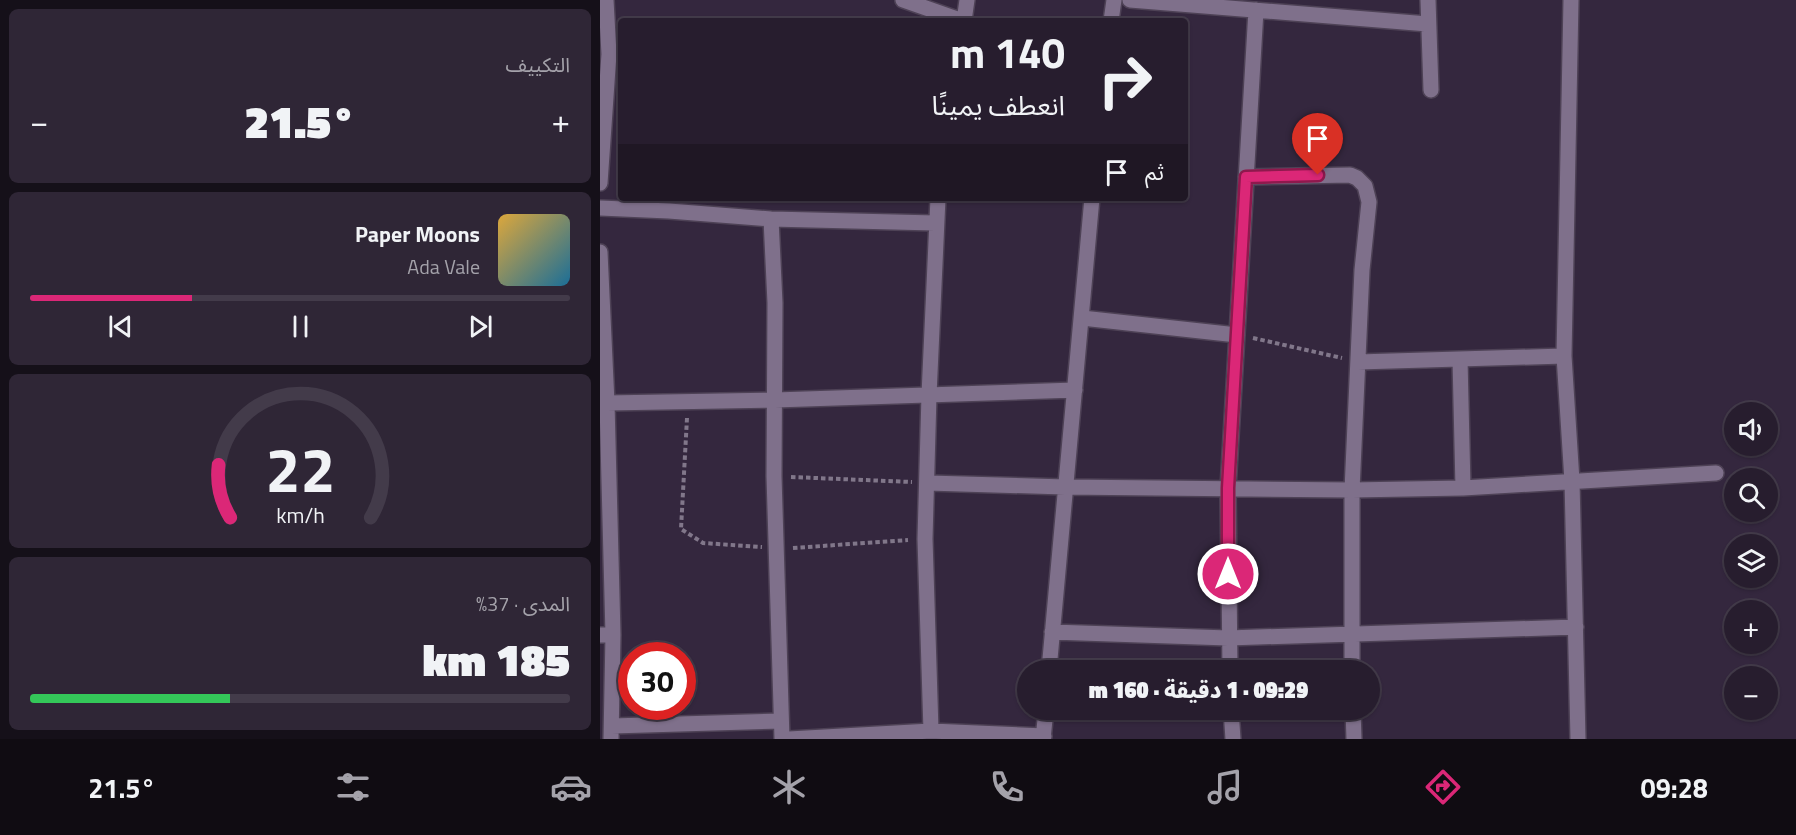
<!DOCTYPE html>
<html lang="ar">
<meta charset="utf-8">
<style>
:root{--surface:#271d2e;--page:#2f2636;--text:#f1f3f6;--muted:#a4a2aa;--line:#433b4a;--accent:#db2777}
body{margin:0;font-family:"Titillium Web","Noto Sans Arabic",sans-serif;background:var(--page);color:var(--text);direction:rtl;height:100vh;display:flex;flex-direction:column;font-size:22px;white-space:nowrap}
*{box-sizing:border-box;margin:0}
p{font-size:20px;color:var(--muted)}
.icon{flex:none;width:33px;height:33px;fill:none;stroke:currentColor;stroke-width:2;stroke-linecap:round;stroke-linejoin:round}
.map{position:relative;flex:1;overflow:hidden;direction:ltr}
.sheet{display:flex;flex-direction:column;gap:9px;padding:9px;background:#151019;width:600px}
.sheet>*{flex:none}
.top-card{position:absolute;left:18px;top:18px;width:570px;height:183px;border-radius:6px;box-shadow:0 2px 4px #0004,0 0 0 2px var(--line);direction:rtl;background:#271d2e;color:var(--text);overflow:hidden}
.controls{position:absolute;left:1124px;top:402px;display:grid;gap:12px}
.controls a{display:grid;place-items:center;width:54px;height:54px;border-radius:50%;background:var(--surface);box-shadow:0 2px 4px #0004,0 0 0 2px var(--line);font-size:30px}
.speed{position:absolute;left:18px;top:642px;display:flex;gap:12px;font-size:30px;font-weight:700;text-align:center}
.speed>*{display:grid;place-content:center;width:78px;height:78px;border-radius:50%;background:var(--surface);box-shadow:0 2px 4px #0004,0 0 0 2px var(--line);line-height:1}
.speed .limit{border:9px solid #d22;background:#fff;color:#111}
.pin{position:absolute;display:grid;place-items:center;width:51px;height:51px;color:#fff;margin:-62px -26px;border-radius:50% 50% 50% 0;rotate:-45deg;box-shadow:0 0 6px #0007}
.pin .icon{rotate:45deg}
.me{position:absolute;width:66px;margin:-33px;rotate:0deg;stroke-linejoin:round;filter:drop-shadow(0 0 4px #0008)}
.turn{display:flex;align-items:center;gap:21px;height:126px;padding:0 24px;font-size:27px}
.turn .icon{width:78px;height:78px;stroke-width:2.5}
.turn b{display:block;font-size:42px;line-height:51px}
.then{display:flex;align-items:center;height:57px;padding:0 24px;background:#0003;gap:12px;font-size:22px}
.big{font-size:45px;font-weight:800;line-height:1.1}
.sheet .tile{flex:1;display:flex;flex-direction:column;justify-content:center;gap:9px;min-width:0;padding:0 21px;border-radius:9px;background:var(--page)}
.sheet .dial{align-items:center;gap:0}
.dial svg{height:156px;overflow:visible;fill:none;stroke:var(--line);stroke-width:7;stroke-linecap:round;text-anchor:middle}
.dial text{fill:var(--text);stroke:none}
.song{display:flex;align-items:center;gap:18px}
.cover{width:72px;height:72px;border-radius:9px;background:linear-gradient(135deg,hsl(40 70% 55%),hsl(200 70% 35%))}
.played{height:6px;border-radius:3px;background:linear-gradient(90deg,var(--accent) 30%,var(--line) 30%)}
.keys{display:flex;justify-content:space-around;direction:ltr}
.heat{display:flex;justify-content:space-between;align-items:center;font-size:33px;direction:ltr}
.charge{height:9px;border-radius:4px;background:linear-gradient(90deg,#34c759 37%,var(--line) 0)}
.trip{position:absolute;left:417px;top:660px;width:363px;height:60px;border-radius:30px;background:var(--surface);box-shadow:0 2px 4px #0004,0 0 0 2px var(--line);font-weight:800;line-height:60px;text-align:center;direction:rtl}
.menu{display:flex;height:96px;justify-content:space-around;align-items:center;background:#100c12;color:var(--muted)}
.menu .icon{width:42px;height:42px}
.menu .selected{color:var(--accent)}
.menu b{font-size:27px;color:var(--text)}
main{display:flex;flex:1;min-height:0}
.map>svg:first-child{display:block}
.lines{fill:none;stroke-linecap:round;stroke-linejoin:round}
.street-casing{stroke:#4e4256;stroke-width:18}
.path{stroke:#81778a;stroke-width:4;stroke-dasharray:4.5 3;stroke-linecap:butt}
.street{stroke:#7f708b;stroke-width:15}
.route-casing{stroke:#8e194d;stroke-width:15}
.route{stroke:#db2777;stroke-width:10}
</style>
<main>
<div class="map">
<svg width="1196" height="739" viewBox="0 0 1196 739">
<rect width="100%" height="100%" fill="#34273e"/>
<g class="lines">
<defs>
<path id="street" d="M303,0l60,21
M530,0l298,24
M828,0l3,90
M971,0l-7,356 8,125 6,258
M364,21l3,-21
M511,21l3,-21
M646,177l104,-2 7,3 8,8 4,16 -7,68 -10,220v180
M0,183l9,-129 -3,-54
M0,208l69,3 102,8 164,4
M171,219l4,84 -1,173 8,263
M0,252l7,151 6,232h-13
M482,318l155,17
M860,359l3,129
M758,362l206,-6
M7,403l168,-3 300,-10
M328,483l137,4 287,3 111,-2 253,-15
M452,632l176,6 348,-11
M449,670l43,-472
M630,670l-2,-182 28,-478
M631,710l2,29
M753,710l1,29
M12,726l169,-5
M331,731l-6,-192 4,-144 9,-197
M11,739l2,-104
M189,739l142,-8 113,5
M443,739l3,-29"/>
</defs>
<use href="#street" class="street-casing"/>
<path class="path" d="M653,338l89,20
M87,418l-6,111 22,14 59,4
M191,477l121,5
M193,548l115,-8"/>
<use href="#street" class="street"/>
</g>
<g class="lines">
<defs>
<path id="route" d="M628,574v-86l18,-311 72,-2"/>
</defs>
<use href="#route" class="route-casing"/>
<use href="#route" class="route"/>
</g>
</svg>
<div class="controls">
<a><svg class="icon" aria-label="sound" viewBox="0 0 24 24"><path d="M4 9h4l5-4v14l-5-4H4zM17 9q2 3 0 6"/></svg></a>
<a><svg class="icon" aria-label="search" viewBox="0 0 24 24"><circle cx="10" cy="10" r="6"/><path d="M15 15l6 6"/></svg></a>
<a><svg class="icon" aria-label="layers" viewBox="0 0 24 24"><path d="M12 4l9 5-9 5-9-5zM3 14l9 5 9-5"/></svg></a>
<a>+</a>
<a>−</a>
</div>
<div class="speed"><div class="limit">30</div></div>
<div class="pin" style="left:718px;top:175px;background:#d93025"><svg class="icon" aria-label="arrive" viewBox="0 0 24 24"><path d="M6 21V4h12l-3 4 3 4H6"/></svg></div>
<svg class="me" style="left:628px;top:574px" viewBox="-20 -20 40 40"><circle r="17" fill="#db2777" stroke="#fff" stroke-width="3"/><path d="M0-11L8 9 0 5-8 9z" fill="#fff"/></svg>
<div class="trip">09:29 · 1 دقيقة · 160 m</div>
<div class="top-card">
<div class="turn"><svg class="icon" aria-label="right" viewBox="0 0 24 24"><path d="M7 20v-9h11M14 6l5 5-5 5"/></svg><div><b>140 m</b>انعطف يمينًا</div></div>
<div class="then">ثم<svg class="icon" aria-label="arrive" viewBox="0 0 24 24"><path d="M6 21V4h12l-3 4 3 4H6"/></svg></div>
</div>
</div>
<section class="sheet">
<div class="tile"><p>التكييف</p>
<div class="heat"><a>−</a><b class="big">21.5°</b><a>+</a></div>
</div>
<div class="tile">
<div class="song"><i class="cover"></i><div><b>Paper Moons</b><p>Ada Vale</p></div></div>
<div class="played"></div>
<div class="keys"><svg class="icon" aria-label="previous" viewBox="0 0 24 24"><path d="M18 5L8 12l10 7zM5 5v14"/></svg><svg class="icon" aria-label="pause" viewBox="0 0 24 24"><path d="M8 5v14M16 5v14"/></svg><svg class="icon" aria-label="next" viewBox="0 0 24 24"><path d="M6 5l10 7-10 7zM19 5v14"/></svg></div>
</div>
<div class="tile dial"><svg viewBox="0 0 100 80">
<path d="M14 69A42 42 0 1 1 86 69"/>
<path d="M14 69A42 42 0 0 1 8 42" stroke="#db2777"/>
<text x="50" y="56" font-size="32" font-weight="700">22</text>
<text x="50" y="72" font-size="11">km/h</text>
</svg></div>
<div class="tile"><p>المدى · 37%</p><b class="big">185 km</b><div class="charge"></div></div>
</section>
</main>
<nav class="menu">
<b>09:28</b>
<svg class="icon selected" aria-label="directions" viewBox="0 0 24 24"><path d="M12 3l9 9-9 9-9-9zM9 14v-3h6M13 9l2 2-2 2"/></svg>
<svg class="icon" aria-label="music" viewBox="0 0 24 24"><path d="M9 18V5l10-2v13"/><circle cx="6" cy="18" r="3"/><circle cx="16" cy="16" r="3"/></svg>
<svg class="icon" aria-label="phone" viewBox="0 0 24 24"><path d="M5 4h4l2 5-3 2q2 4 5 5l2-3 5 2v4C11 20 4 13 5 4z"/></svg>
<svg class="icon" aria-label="climate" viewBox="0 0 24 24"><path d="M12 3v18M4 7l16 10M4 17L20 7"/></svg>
<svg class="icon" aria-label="car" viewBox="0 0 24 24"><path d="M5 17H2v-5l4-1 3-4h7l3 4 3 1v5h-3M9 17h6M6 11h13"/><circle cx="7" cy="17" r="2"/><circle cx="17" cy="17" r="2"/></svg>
<svg class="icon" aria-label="filters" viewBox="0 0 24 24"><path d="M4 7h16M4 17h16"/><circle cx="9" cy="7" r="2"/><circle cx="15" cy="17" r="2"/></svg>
<b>21.5°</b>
</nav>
